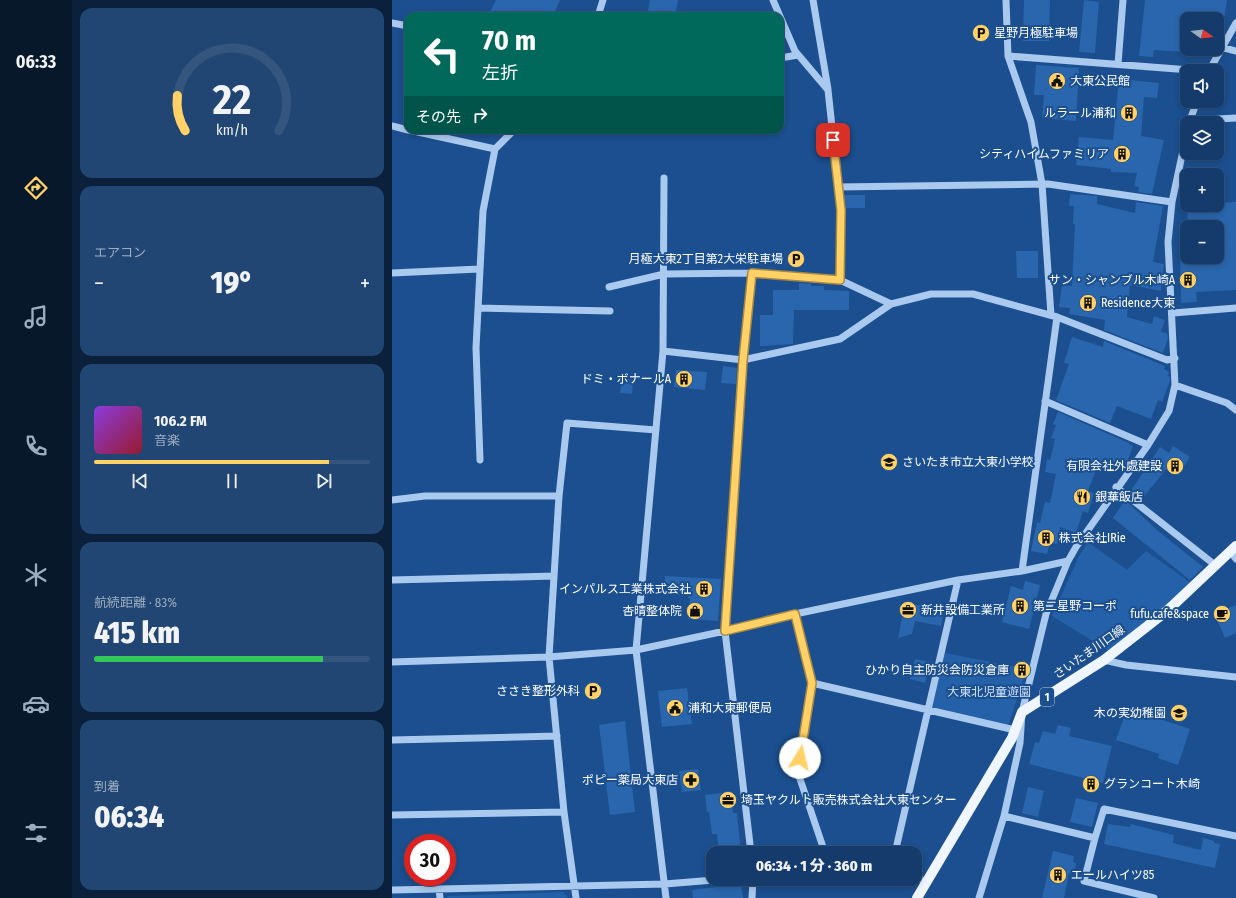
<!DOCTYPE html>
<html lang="ja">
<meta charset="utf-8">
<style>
:root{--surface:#143b6b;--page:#214673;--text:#f1f3f6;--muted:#9dadc1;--line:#33557e;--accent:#ffd166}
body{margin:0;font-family:"Fira Sans Condensed","Noto Sans JP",sans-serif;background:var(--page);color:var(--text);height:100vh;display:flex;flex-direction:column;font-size:15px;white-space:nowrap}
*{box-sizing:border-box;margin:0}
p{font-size:13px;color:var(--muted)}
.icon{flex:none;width:22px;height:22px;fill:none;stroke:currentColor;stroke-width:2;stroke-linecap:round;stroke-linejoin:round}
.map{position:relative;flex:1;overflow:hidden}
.sheet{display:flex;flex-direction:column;gap:8px;padding:8px;background:#0b203b;width:320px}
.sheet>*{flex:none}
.banner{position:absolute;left:12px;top:12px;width:380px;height:122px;border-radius:12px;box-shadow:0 2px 6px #0003,0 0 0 1px var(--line);background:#00695c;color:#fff;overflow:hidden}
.needle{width:26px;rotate:104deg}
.tools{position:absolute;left:788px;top:12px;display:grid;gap:8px}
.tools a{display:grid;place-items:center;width:44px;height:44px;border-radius:8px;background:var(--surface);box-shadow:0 2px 6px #0003,0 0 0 1px var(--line);font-size:20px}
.speed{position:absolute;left:12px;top:834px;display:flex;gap:8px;font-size:20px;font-weight:700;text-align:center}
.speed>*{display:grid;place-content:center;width:52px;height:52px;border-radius:50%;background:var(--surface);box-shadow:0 2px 6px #0003,0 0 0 1px var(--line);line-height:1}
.speed .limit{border:6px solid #d22;background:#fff;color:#111}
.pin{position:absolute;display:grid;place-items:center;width:34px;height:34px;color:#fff;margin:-17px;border-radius:8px;box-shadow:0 2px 6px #0006}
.me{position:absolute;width:44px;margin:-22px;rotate:9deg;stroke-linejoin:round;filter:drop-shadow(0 0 3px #0008)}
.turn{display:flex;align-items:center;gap:14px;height:84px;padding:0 12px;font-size:18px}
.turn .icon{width:52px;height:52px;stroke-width:2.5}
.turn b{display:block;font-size:28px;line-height:34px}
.then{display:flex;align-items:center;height:38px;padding:0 12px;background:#0003;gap:8px;font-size:15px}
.big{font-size:30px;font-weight:800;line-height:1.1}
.sheet .card{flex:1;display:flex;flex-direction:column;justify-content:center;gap:6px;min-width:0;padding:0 14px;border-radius:12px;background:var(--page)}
.sheet .dial{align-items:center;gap:0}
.dial svg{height:104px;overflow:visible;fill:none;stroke:var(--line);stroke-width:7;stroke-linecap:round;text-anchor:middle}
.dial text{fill:var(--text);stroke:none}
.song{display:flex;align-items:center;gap:12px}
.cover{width:48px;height:48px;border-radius:6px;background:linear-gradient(135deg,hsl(270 70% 55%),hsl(350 70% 35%))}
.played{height:4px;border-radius:2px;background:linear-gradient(90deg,var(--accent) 85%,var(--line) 85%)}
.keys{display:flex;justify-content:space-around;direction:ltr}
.heat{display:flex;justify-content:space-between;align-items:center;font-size:22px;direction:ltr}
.charge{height:6px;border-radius:3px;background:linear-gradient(90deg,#34c759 83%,var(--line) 0)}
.trip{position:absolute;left:314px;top:846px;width:216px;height:40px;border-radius:12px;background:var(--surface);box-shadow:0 2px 6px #0003,0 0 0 1px var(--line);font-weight:800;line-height:40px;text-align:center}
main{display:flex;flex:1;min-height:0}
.tab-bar{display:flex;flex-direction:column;width:72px;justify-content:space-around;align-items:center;background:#08182b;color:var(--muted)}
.tab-bar .icon{width:28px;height:28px}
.tab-bar .selected{color:var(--accent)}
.tab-bar b{font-size:18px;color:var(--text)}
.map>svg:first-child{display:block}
.green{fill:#2461a8}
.building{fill:#2a66ad}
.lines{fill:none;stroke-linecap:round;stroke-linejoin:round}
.minor{stroke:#a9c9ee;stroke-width:7}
.major{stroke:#f0f6ff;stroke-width:10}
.route-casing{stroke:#a68842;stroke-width:10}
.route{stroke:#ffd166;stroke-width:7}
.labels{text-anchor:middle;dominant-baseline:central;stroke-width:4;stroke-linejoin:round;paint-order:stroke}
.shield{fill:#1b4f8f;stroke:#bbcadd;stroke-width:1}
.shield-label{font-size:11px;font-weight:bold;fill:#fff}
.poi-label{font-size:12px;fill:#fff;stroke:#1b4f8f;text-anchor:end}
.street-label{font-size:12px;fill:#fff;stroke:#1b4f8f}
.park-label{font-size:12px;fill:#cfe3fa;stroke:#1b4f8f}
</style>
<main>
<nav class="tab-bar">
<b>06:33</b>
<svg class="icon selected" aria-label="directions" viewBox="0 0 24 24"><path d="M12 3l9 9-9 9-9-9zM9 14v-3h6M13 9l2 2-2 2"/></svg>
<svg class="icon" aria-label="music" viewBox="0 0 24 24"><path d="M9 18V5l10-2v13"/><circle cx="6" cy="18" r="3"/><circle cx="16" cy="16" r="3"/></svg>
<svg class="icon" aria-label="phone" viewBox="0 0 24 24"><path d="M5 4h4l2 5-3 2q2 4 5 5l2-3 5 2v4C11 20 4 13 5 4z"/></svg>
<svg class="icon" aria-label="climate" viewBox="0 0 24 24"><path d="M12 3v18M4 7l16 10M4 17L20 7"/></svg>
<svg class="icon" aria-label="car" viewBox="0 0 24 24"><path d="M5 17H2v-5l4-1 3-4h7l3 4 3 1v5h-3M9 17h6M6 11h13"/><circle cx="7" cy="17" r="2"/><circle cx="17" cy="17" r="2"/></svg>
<svg class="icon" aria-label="filters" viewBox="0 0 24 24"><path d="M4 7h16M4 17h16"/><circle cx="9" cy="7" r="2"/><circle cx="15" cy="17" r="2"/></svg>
</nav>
<section class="sheet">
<div class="card dial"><svg viewBox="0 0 100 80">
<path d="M14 69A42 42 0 1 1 86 69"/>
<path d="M14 69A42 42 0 0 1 8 42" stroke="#ffd166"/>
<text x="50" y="56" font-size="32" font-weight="700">22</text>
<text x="50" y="72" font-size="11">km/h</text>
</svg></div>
<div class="card"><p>エアコン</p>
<div class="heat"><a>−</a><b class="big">19°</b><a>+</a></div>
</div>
<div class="card">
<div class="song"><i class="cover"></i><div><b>106.2 FM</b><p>音楽</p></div></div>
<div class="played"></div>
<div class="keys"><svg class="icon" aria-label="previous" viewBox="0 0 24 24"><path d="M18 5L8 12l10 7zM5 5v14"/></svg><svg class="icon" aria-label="pause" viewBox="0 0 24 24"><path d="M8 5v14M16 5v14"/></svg><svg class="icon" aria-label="next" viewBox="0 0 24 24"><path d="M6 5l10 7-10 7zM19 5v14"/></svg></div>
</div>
<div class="card"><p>航続距離 · 83%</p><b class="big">415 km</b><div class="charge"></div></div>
<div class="card"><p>到着</p><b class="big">06:34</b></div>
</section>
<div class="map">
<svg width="844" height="898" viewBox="0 0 844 898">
<rect width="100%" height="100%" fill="#1b4f8f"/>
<path class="green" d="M696,542l39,28 19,-19 44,31 -31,30 -50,39 -57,-35 27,-60z
M553,653l82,16 -19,57 -76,-18z
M171,892l5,6h-122l2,-2z"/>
<path class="building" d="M104,0h64l-7,16h-65z
M258,0h28l-3,16h-28z
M632,0h26l-1,41h-26z
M692,0l15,2 -4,51 -16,-1z
M753,0h82l-3,19h-37v33l-33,-2 -1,7 -14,-1z
M644,65l43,3 -3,53 -34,-3 2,-23h-10z
M727,79l40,4 -2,15 -13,-1 -3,39 23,4 -12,54 -14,-2 1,-5 -5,-1 3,-13 -26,-1v-3l-35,-4 3,-28 34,3z
M678,194l27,2v8l38,9 1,-11 27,4 -10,56 11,2 -3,27 -31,-6 -3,32 25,7 2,-8 11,4 -4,12 6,1 1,5 -5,15 -59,-23 1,-10 -36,-6 1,-6 -11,-1 3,-22 10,1 3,-62h-2l1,-18h-5z
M452,195h21v13h-19z
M844,202v88l-40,2 1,10 -16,1 -1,-46h37v-30h-3v-2l-26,2 -1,-22h30v-2z
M624,251h22v27h-21z
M407,283l12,1v2h13v4l25,1v19h-55l-1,34 -33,2v-31h13v-25h26z
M680,337l31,10 1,-6 61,25 -1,3 5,3 -1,4 2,1v4l-8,21 -4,-2 -7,19 -34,-13 -7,17 -54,-23 13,-36 -5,-1z
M331,366l14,2 -1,16 -15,-1z
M284,370l31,2 -2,18 -31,-3z
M230,379l11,1 -1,14 -12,-1z
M666,412l71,31v1l4,2 -8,22 -11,-4 -1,3 -14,-5 -11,29 6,2 -6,20 -5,-2 -7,22 -16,-6 -3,17 -7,-1 -3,11 -16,-3 6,-29 3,1 5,-21 5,1 6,-29 -11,-2 2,-13 3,1 5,-21 -4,-1 5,-13 -3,-1z
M781,446l17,11 -11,17 -11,-7 -27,33 -11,-8 30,-45 9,6z
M733,500l32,30 46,37 -13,13 -77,-62z
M273,576l56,3 -3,42 -30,-2 2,-21h-2v-2l-25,-2z
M633,581l15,4 -11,44 -27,-7 9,-36 12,4z
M520,604l32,7 -3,15 -26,-5 -3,13 -14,4 6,-30 7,-1z
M844,605v28l-11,5 -7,-16 2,-1 -3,-8z
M523,659l15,3 -5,21 -15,-4z
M295,688l5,36 -30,3 -4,-36z
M735,708l63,21 -12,36 -20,-7 1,-4 -43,-14z
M233,721l10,91 -25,3 -11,-90z
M666,725l13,3 -2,8 43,10 -9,37 -74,-19 6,-22 4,1 4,-12 12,3z
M306,769l3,21 -19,2 -3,-21z
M636,787l16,4 -6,26 -16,-4z
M338,792l3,21h4l4,40h-22l-2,-19h-5l-3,-22h-2l-2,-17z
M684,798l22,5 -6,24 -22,-5z
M716,824l22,3 1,-3 43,11 -1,8 28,7 2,-12 11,3v2l6,1 -5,24 -111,-24z
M661,851l21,5 -1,6 3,1 -2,11 -5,-1 -5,25h-22z
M349,884l2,14h-50l-1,-8z"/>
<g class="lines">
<path class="minor" d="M381,0l22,51 33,39 13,120 -1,70
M421,0l15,89
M614,0l2,56 23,66 11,62 9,131
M206,16l5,-16
M0,23l16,3
M829,47l15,4
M616,56l195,15
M388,58l18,-3
M726,64l5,-64
M817,71l27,-48
M798,119l9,1 37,-2
M797,123l8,-22
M0,126l16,4
M17,130l86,19
M272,178l-1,173 -27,299 30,248
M446,187l210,-3 124,18
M0,273l87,-4
M217,287l55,-13 88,-1 88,7 51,24
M86,308l132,3
M781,313l63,-5
M271,351l80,9 97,-21 51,-35 40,-10h42l84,23 110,43 8,-2
M783,385l52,18 9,7
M653,401l103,44
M88,460l-4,-112 7,-137 12,-62 19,-19
M724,487l99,78
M0,500l33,-4h134
M838,551l6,8
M630,571l35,-254
M0,580l162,-4
M403,614l17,69 -14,90 27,80
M712,660l22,5 110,12
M0,662l157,-5 87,-7 89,-19 70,-17 163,-34 64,-9 46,-10
M420,683l203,47
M0,740l165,-4
M0,815l172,-3
M612,816l91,22 -11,43 70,17
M703,838l9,-29 132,27
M359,853l-26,-222 18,-271 9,-87
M503,853l63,-273
M523,876l12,7
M47,889l1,9
M0,890l273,-6 61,-5
M184,898l-12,-86 -15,-155 10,-161 8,-73 89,7
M360,898l1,-19
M587,898l25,-82 16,-73 2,-31 24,-98 22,-53 8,-14 72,-102 21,-34 6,-26 -7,-143 4,-40 15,-70"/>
<path class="major" d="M525,898l95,-160 10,-26 82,-52 64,-50 68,-64"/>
</g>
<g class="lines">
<defs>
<path id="route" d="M408,758l12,-75 -17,-69 -70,17 18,-271 9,-87 88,7 1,-70 -8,-70"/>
</defs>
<use href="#route" class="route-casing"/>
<use href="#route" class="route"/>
</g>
<defs>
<symbol id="parking-disc" viewBox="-11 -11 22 22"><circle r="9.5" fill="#ffd166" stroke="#1b4f8f"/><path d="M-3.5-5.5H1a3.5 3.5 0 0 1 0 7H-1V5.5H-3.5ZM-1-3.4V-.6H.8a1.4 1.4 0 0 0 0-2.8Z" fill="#111"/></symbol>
<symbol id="civic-disc" viewBox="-11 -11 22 22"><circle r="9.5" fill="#ffd166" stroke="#1b4f8f"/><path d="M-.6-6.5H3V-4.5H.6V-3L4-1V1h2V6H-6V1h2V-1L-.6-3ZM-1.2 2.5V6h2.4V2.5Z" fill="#111"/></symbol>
<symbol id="building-disc" viewBox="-11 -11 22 22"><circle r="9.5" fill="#ffd166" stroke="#1b4f8f"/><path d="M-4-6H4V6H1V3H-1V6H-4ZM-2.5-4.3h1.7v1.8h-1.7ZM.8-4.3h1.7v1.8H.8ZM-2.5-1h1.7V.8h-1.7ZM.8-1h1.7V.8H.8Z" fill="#111"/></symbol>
<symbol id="school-disc" viewBox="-11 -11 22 22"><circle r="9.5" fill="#ffd166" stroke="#1b4f8f"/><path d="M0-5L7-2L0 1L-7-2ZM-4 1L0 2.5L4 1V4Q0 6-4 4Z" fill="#111"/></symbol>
<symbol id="restaurant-disc" viewBox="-11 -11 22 22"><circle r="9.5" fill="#ffd166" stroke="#1b4f8f"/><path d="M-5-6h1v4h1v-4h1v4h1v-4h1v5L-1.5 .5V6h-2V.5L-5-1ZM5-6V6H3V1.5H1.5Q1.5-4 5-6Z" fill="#111"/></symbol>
<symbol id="office-disc" viewBox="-11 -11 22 22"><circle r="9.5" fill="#ffd166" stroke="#1b4f8f"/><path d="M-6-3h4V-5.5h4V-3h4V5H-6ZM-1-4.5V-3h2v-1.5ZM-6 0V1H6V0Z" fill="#111"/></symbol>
<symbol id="shop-disc" viewBox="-11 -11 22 22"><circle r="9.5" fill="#ffd166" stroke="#1b4f8f"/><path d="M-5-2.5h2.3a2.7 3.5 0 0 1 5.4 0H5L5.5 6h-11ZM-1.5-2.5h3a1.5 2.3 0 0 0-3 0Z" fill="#111"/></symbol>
<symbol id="cafe-disc" viewBox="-11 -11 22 22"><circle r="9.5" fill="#ffd166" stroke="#1b4f8f"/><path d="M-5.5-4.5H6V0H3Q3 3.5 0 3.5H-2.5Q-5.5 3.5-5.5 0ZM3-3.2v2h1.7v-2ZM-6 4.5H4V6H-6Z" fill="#111"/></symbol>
<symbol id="pharmacy-disc" viewBox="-11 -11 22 22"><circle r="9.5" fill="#ffd166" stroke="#1b4f8f"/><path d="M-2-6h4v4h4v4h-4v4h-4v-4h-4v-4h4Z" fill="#111"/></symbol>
</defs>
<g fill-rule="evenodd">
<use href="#parking-disc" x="579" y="23" width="20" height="20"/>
<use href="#civic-disc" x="655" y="71" width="20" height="20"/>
<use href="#building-disc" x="727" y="103" width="20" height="20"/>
<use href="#building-disc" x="720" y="144" width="20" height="20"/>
<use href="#parking-disc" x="394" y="249" width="20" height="20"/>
<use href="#building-disc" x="786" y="270" width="20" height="20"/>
<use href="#building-disc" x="686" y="293" width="20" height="20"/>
<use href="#building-disc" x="282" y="369" width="20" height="20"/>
<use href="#school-disc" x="487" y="452" width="20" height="20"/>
<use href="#building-disc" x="773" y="456" width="20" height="20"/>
<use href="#restaurant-disc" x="680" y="487" width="20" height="20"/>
<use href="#building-disc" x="644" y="528" width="20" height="20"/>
<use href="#building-disc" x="302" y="579" width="20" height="20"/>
<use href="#building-disc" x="618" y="596" width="20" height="20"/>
<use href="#office-disc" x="506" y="600" width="20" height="20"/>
<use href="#shop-disc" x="293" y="601" width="20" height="20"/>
<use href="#cafe-disc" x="820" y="604" width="20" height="20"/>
<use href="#building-disc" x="620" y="660" width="20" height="20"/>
<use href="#parking-disc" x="191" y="681" width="20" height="20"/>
<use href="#civic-disc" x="273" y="698" width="20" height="20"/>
<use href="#school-disc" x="777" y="703" width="20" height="20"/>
<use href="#pharmacy-disc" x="289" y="770" width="20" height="20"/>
<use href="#building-disc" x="689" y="774" width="20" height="20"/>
<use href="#office-disc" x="326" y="790" width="20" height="20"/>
<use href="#building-disc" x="656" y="865" width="20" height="20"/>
</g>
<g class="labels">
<rect class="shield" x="648" y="688" width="14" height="18" rx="3"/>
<g class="shield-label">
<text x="655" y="697">1</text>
</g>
<g class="poi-label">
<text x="602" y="33" text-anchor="start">星野月極駐車場</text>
<text x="678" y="81" text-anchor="start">大東公民館</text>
<text x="724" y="113">ルラール浦和</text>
<text x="717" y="154">シティハイムファミリア</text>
<text x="391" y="259">月極大東2丁目第2大栄駐車場</text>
<text x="783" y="280">サン・シャンブル木崎A</text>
<text x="709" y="303" text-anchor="start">Residence大東</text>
<text x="279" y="379">ドミ・ボナールA</text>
<text x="510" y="462" text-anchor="start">さいたま市立大東小学校</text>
<text x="770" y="466">有限会社外處建設</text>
<text x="703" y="497" text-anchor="start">銀華飯店</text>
<text x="667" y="538" text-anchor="start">株式会社IRie</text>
<text x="299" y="589">インパルス工業株式会社</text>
<text x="641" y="606" text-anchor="start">第二星野コーポ</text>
<text x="529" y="610" text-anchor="start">新井設備工業所</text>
<text x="290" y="611">杏晴整体院</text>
<text x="817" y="614">fufu.cafe&amp;space</text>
<text x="617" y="670">ひかり自主防災会防災倉庫</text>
<text x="188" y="691">ささき整形外科</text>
<text x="296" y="708" text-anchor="start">浦和大東郵便局</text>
<text x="774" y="713">木の実幼稚園</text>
<text x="286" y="780">ポピー薬局大東店</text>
<text x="712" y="784" text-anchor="start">グランコート木崎</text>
<text x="349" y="800" text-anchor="start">埼玉ヤクルト販売株式会社大東センター</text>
<text x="679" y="875" text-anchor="start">エールハイツ85</text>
</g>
<g class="street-label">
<text transform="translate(697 652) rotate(-35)">さいたま川口線</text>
</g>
<g class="park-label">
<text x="597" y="692">大東北児童遊園</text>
</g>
</g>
</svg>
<div class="tools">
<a><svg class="needle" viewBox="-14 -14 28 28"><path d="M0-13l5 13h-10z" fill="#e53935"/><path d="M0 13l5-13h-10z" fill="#9dadc1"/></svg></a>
<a><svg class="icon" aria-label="sound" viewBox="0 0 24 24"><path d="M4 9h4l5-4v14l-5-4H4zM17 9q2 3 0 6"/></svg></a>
<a><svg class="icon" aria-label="layers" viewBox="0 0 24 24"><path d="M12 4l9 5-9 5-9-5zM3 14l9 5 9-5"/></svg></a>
<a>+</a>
<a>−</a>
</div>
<div class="speed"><div class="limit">30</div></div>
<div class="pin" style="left:441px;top:140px;background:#d93025"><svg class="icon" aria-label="arrive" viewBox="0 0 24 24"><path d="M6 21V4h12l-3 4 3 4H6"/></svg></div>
<svg class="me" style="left:408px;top:758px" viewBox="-20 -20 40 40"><circle r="19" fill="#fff"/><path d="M0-13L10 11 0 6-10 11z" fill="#ffd166"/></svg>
<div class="trip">06:34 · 1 分 · 360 m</div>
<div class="banner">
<div class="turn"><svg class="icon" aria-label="left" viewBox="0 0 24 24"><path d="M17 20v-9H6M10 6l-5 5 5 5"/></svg><div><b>70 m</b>左折</div></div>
<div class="then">その先<svg class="icon" aria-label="right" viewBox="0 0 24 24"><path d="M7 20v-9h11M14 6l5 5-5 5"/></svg></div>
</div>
</div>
</main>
